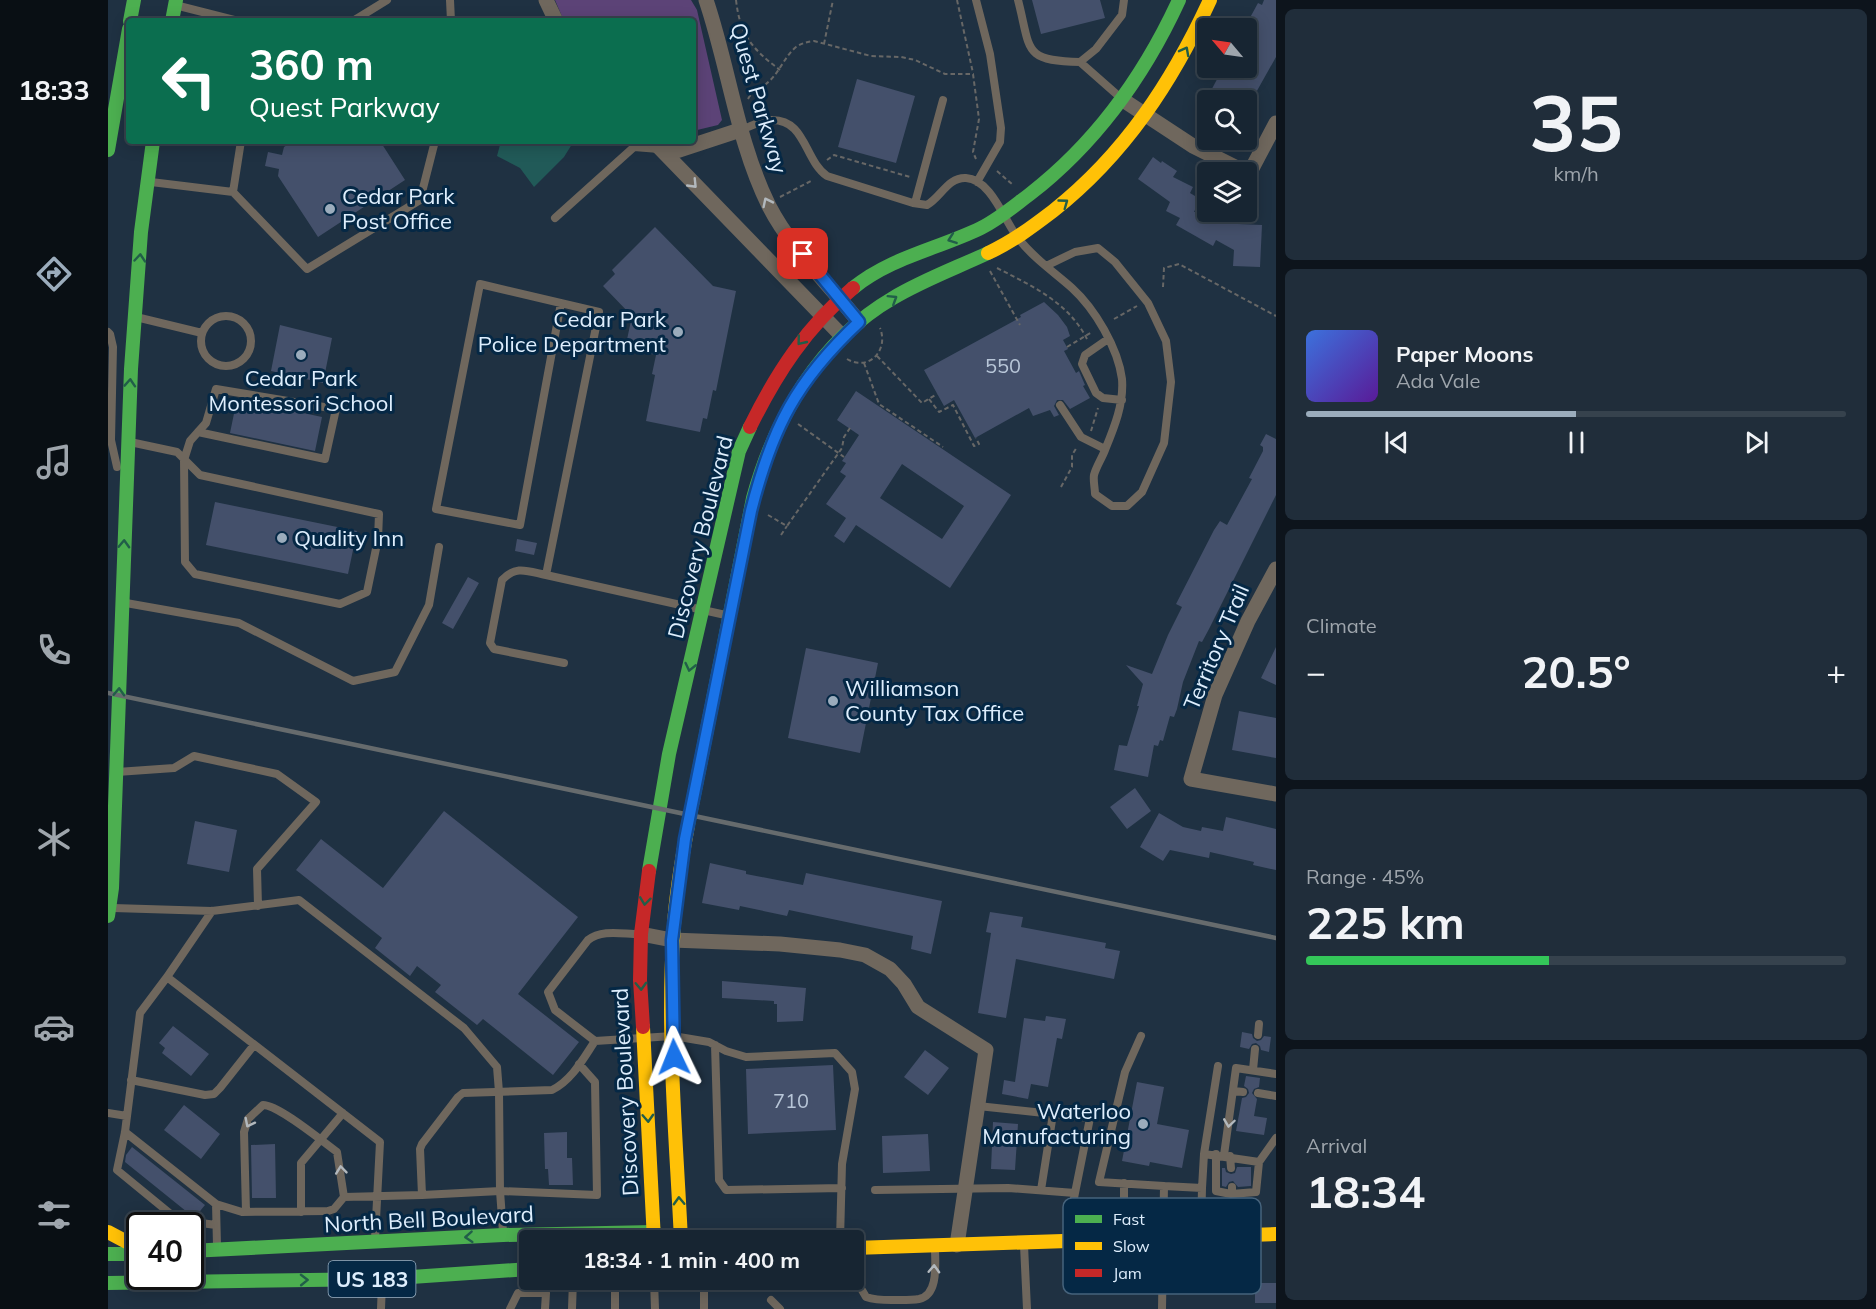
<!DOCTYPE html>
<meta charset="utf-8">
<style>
:root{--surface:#172532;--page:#202d3a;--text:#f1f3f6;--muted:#9ea5ac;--line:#36424d;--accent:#9bacbc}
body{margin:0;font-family:Mulish,sans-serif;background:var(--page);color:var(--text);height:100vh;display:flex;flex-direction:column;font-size:22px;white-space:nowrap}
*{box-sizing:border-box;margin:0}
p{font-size:20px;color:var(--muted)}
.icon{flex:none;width:33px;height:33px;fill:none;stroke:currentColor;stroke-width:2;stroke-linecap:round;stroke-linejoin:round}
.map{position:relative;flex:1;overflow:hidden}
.panel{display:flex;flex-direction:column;gap:9px;padding:9px;background:#0d141c;width:600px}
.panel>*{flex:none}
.guide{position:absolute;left:18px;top:18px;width:570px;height:126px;border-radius:6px;box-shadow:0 3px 15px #0003,0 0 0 2px var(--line);background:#0b6e4f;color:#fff;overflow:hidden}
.needle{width:39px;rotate:299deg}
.tools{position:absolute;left:1089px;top:18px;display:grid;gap:12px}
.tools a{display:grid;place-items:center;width:60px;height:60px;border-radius:6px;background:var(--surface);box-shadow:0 3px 15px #0003,0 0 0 2px var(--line);font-size:30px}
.speed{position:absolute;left:18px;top:1212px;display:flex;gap:12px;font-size:30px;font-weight:700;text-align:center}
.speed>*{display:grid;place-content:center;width:78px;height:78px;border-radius:50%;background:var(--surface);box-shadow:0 3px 15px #0003,0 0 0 2px var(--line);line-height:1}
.speed .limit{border:3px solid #111;border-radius:9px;background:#fff;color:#111}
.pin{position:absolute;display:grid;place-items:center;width:51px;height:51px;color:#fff;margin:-26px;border-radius:12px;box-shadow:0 3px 9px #0006}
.me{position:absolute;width:66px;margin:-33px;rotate:358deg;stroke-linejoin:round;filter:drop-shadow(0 0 4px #0008)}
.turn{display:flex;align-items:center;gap:21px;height:126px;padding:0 24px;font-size:27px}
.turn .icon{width:78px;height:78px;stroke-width:2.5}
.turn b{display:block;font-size:42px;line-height:51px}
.big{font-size:45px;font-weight:700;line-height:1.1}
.panel .card{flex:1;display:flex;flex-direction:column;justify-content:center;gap:9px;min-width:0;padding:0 21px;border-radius:9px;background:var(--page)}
.panel .dial{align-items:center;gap:0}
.dial b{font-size:78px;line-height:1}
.song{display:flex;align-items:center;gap:18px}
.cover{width:72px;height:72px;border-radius:9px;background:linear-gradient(135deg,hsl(220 70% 55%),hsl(270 70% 35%))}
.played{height:6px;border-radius:3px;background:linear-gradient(90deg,var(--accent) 50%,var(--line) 50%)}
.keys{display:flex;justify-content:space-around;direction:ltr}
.heat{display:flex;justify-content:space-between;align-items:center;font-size:33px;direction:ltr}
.charge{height:9px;border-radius:4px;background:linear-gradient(90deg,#34c759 45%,var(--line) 0)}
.trip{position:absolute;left:411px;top:1230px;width:345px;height:60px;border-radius:6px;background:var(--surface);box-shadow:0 3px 15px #0003,0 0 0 2px var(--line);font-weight:700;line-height:60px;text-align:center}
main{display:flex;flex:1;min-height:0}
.tabs{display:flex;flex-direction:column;width:108px;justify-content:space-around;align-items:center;background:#090f14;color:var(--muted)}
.tabs .icon{width:42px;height:42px}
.tabs .active{color:var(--accent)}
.tabs b{font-size:27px;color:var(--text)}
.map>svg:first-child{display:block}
.green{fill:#5c4377}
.water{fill:#215a58}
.building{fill:#44506b;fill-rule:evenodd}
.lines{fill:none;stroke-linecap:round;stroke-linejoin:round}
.path{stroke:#676766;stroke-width:2;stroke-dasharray:4.5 3;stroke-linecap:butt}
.lane{stroke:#6f675d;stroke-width:8}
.street{stroke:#6f675d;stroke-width:15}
.fast{stroke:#4caf50;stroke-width:14}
.slow{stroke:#ffc107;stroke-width:14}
.jam{stroke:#c62828;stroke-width:14}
.rail{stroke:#666b6d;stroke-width:4.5}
.oneway{stroke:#215e49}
.oneway2{stroke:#b2b8bd}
.route-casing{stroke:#114b97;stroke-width:15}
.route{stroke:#1a73e8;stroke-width:10}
.poi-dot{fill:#9bacbc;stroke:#052845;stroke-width:2}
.labels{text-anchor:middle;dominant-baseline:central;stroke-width:6;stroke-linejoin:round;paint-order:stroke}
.number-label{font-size:20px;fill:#b8c6d8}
.shield{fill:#052845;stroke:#9db3c6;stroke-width:1.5}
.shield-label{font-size:21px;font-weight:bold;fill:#deeefd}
.street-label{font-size:22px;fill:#deeefd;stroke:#052845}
.poi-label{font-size:22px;fill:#deeefd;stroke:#052845;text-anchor:start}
.key{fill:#052845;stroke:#46637c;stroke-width:1.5}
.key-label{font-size:16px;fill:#deeefd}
</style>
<main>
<nav class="tabs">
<b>18:33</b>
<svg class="icon active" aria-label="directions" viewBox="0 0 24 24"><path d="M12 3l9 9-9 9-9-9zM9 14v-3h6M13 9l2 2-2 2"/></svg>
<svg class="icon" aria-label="music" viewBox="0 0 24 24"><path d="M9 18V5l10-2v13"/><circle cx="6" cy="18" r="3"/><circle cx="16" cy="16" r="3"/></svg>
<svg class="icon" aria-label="phone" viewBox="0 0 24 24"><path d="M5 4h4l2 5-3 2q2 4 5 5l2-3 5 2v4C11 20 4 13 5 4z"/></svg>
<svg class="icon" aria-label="climate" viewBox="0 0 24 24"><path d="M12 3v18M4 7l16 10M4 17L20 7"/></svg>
<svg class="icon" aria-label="car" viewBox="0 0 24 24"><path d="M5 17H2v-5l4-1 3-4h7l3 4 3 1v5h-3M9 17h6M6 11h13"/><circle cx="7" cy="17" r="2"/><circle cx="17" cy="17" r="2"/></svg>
<svg class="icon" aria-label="filters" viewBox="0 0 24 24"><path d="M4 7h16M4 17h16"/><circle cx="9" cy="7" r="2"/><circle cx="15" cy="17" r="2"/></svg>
</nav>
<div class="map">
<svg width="1168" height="1309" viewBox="0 0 1168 1309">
<rect width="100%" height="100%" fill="#1f3142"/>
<path class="green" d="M447,0h136l6,10 25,110 -4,5 -25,6v-110h-129z"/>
<path class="water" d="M393,141h73l-10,16 -30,30 -14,-19 -23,-12z"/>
<path class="building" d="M924,0h68l5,18 -64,16z
M1156,0h12v57l-27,48 -3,-2v-3h-40l17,-32h23v-43l12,-22 4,2z
M749,79l58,17 -19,67 -58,-16z
M185,141h87l25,39 -87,57 -40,-61 1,-7 -14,-3 3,-14 14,3 2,-8z
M1045,157l8,6 1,-2 15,10 -4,6 20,10 -3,6 10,6 -6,13h21l23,12 24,1 -2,42 -27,-1 1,-16 -18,-10 -3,6 -37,-21 4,-7 -14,-7 4,-9 -32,-23z
M547,227l58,59 23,5 -20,100 -3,-1 -6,29 -4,-1 -3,14 -54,-11 9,-46 -3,-1 4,-19 -31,-6 7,-33 -29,-30 12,-12 -3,-4z
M936,302l14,13 9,12 3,9 -7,4 5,9 -4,2 12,22 3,-2 6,14 -2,1 7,12 -20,11 -7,-9h-6l-3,6 5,9 -5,2 -4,-7 -17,6 -4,-8 -54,30 -21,-38 -10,6 -20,-36 97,-53 -1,-2z
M172,325l52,13 -9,45 -52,-12z
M748,391l155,104 -61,93 -94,-63 -12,18 -10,-7 12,-18 -20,-14 20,-28 -6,-4 6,-9 -4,-2 17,-26 -22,-15zM794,464l62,42 -22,33 -62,-41z
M129,399l85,18 -7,34 -85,-18z
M1158,434l10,5v56l-67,134 -7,13 -3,-1 -16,41 -6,27 -3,8 -4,-1 -7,25 -3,-1 -2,6 -4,-1 -6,32 -34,-7 5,-25 8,1 12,-40h-2l6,-22 -17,-19 26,9 16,-39 14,-28 -6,-3 38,-74 6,-9 7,4 25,-46 -3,-1 14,-27v-4l-3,-2z
M107,502l142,29 -9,43 -142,-29z
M409,539l20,4 -3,12 -19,-4z
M360,577l11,6 -26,46 -11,-6z
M1168,647v38l-15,-7z
M698,648l72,15 -18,90 -72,-15z
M1131,711l37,7v40l-44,-8z
M1027,788l16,23 -24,18 -17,-22z
M336,811l134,106 -60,77 61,48 -26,33 -70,-56 -6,6 -42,-33 6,-7 -24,-19 -7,10 -35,-28 7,-10 -86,-68 25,-31 62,49z
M1051,813l24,14 18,4 1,-4 21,4 3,-14 50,12v41l-23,-5 1,-3 -44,-10 -1,6 -39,-8 -7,11 -23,-14z
M87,821l42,9 -8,42 -42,-8z
M602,863l36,8v3l57,11 3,-12 136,28 -11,53 -20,-5 2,-13 -124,-26 -2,6 -47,-10 -1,4 -37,-7z
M882,912l33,5 -2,10 85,16 -1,5 15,3 -6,28 -98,-20 -10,59 -28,-5 13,-80 -5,-1z
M614,981l84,7 -3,33 -26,1v-18h-3v-3l-52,-3z
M938,1016l20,3 -4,20 -5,-1 -9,49 -17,-3 -3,15 -26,-5 2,-14 11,2 9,-64 21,3z
M65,1026l36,28 -18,22 -29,-23 3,-5 -6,-5z
M1134,1032l10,2 1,4 4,3 4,-1 3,-4 7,1 -2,15 -8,-2 -1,-4 -4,-3 -4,1 -3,5 -9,-2z
M817,1050l24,18 -21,27 -24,-18z
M725,1065l3,65 -88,4 -2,-65z
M1138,1076l14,2 -1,9 -5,2 -2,4 5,6 -3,17 13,2 -3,17 -28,-4 6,-33 4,-1 3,-4 -1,-4 -4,-3z
M1029,1082l27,5 -7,37 32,6 -7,38 -32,-6 -1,4 -27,-5z
M76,1105l36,29 -19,25 -37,-29z
M885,1122l25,2 -3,46 -24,-1z
M459,1132v26h5l1,27h-24l-1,-16h-3l-1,-36z
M820,1134l2,37 -47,2 -1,-37z
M167,1144l1,54h-24l-1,-53z
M24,1147l73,58 -9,11h-4l-67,-54 1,-7z
M1129,1167h14v19l-13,1 -5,-6 -4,1 -3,5 -4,-1v-18h3l1,4 5,2 4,-1z
M1147,1283h21v20h-21z"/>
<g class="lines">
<path class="path" d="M628,0c4,35 16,49 44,70
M849,0l16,73
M716,44l9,-44
M640,99c4,-8 12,-10 18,-15 13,-10 18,-27 30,-37 6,-4 11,-5 18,-6l57,15 30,1 14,3 30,14h28l6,45 -6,33 3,7
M719,160l7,-5 76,22
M889,171l16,14
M672,197l33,-17
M889,268c35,18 71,34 90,71
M882,271l30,54
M1055,287l1,-19 15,-4 97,52
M1006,319l23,-13
M959,347l25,-15
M769,356l45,47 15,-9
M739,359c22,13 42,-9 33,-31
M756,363l15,41 64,43
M821,399l10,13 14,-7 21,41 5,-2 -3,-6
M690,424l46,33
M983,431l7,-23
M953,487l11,-20v-12l5,-8
M660,515l19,11 55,-78 2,-11 6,-9
M673,535l6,-9"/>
<path class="lane" d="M342,0l1,21
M868,0l14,54 11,74 -1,14 -23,40
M910,0c13,50 4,61 62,62l42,37
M71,6l59,15
M245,21l34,-21
M972,62l16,-13 26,-34 2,-15
M632,130c10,-3 21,-10 31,-10 35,-1 33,40 56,56l86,27 14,2c14,-8 21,-28 39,-27 25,1 39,44 52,60 15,20 36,34 54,50 23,21 46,60 50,91 2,25 -8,49 -17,71 -3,8 -9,17 -11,25 -1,6 1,13 1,19l17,12h15l15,-14 22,-49 7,-61 -5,-41 -18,-38 -33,-41 -17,-14 -23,4 -29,14
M43,182l82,10 74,77 113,-69 15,-59
M125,192l8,-51
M807,203l28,-103
M447,218l79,-71 25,2
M453,303l-41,222 -84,-16 44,-225 119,28 -53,263 184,41
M93 341a25 25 0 1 1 50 0a25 25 0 1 1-50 0Z
M28,317l66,16
M0,332l2,2 3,13 -2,93 6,27
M1000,339l-23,16 -3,9 14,29 7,5 19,2
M952,405l21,32 24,12
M22,442l47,10 23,23 179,39 -1,25 -11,53 -27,12 -145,-30 -10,-12 -1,-102 6,-19 16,-18 10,-34 120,20 -11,50 -127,-27
M438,575c-19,-4 -30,-10 -44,5l-12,63 4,6 70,14
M18,603l113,20 114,58 42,-9 34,-67 10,-58
M9,772l57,-4 20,-12 83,18 39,28 -59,67 1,37
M5,908l99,3 87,-11 165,128 33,39 2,25 1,99 3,41
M104,911l-45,66 213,165 -5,97
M59,977l-27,36 -15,119 -8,38 61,50 38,5
M1150,1035l1,-11
M1033,1036l-16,36 -26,110 65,4
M487,1041l-40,-31 -7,-18 40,-52c14,-11 34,-6 51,-6
M607,1045l4,135 7,10 116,-2
M471,1064l16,18 2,113 -97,-4 -78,4 -2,-46 2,-5 36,-47 5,-4 89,-3c20,-10 31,-31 43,-49l78,-5 36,6 17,9 20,6 89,-4 17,19 3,17 -13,75 -2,76
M1145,1070l2,-21
M23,1080l74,15 9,-1 6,-6 34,-43
M1126,1091l9,1
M1150,1093l18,3
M870,1106l112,12 -24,120
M0,1113l19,3
M17,1132l91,72
M1096,1154l55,8
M1108,1154v37l15,3 25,-2 3,-30 17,-24
M1116,1155l12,-87 40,6
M1122,1156l1,12
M1124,1187v45
M1094,1188l2,-34 14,-88
M767,1190l133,-2 67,5
M933,1190l12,-76
M138,1212l-2,-80 4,-13 15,-14c16,0 60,37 74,47l7,45
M193,1212v-49l42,-50
M1016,1236v-53
M916,1245l3,64
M109,1246l-1,-42 26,8 86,-1 6,-2 10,-12 78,-2
M749,1252l2,33 7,12c12,4 22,3 34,3 6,0 13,0 19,-1 20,-4 16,-36 16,-51
M546,1280l1,29
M596,1280v29
M663,1300l9,9
M273,1309l1,-26
M402,1309l8,-16h28l-1,16
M464,1309l1,-29
M507,1309v-29
M1054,1309l2,-123 38,2 -1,44"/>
<path class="street" d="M438,0l10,21
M598,0c23,68 31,141 63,206 22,43 60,78 90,116
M1015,100l70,46 52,26
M545,141l190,196
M553,149l15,2 64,-21
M1138,173l3,1 27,-51
M1168,569l-28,52 -33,74 -24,84 85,15
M533,934l31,6 108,4 60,6 25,5 25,14 14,15 14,23 68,43 -29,195"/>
<path class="fast" d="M22,21l4,-21
M64,21l4,-21
M0,150l21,-121
M745,288c38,-31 85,-39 128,-60 18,-9 33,-22 49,-34 67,-52 114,-118 149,-194
M580,825l65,-327c22,-80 66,-157 140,-200 30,-18 63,-30 95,-45
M541,871l20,-117 70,-303 11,-24
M0,916l4,-28 19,-519 10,-137 12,-91
M82,1251l313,-16 151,-3 13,8
M0,1254h32
M0,1283l274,-4 148,-10"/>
<path class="slow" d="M880,253c24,-11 44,-26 65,-42 72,-57 119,-129 157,-211
M535,1027l11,213
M0,1232l32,17
M573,1240c-5,-105 -15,-211 -7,-315 2,-34 8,-67 14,-100
M746,1248l422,-14"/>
<path class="jam" d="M642,427c26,-53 57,-101 103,-139
M535,1027l-3,-47 1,-46 8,-63"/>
<path class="rail" d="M0,693l1168,245"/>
</g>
<defs><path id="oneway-chevron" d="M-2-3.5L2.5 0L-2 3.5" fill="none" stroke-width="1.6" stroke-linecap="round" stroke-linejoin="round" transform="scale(1.5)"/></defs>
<g class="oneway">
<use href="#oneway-chevron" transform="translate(1077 51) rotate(-62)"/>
<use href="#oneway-chevron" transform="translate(956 203) rotate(-36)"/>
<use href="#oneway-chevron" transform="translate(844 239) rotate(160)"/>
<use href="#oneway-chevron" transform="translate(32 258) rotate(-85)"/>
<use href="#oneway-chevron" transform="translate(785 299) rotate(-32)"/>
<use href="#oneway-chevron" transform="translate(693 341) rotate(129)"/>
<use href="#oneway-chevron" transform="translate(22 383) rotate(-86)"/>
<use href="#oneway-chevron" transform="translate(16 544) rotate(-88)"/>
<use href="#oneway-chevron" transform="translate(582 667) rotate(103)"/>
<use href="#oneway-chevron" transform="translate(11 692) rotate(-88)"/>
<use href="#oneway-chevron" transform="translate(537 901) rotate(97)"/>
<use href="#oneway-chevron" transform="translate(533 986) rotate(88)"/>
<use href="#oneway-chevron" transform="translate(540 1118) rotate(87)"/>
<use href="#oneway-chevron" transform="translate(571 1201) rotate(-92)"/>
<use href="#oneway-chevron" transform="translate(361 1237) rotate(176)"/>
<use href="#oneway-chevron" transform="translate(196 1280) rotate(-1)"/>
</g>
<g class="oneway2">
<use href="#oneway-chevron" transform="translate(585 184) rotate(46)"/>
<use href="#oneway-chevron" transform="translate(659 202) rotate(-116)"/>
<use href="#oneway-chevron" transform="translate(141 1123) rotate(117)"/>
<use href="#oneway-chevron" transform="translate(1121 1123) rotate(98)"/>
<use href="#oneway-chevron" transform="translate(233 1170) rotate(-96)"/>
<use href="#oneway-chevron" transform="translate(826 1269) rotate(-88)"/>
</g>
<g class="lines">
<defs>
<path id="route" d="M566,1057l-2,-117 13,-101 66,-328c21,-83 45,-130 108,-189l-56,-68"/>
</defs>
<use href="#route" class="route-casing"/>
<use href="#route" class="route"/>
</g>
<g class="poi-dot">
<circle cx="222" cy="209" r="6"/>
<circle cx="570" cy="332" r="6"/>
<circle cx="193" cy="355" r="6"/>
<circle cx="174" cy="538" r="6"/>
<circle cx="725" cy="701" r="6"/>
<circle cx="1035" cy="1124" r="6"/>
</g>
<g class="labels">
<g class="number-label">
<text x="895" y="365">550</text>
<text x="683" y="1100">710</text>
</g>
<rect class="shield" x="220.5" y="1261" width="87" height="36" rx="4.5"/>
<g class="shield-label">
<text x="264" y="1279">US 183</text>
</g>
<g class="street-label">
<text transform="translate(651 98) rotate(74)">Quest Parkway</text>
<text transform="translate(592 537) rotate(-76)">Discovery Boulevard</text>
<text transform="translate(1108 647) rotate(-67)">Territory Trail</text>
<text transform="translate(517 1092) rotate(-93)">Discovery Boulevard</text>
<text transform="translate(321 1219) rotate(-3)">North Bell Boulevard</text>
</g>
<g class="poi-label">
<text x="234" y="196">Cedar Park<tspan x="234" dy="25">Post Office</tspan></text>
<text x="558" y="319" text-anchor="end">Cedar Park<tspan x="558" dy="25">Police Department</tspan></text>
<text x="193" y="378" text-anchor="middle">Cedar Park<tspan x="193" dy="25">Montessori School</tspan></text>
<text x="186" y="538">Quality Inn</text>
<text x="737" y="688">Williamson<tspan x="737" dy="25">County Tax Office</tspan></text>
<text x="1023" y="1111" text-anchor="end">Waterloo<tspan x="1023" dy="25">Manufacturing</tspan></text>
</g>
</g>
<rect x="955" y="1198" width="198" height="96" rx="9" class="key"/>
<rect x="967" y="1215" width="27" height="8" fill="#4caf50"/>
<rect x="967" y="1242" width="27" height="8" fill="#ffc107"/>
<rect x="967" y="1269" width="27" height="8" fill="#c62828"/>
<g class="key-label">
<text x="1005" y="1225">Fast</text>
<text x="1005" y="1252">Slow</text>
<text x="1005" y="1279">Jam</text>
</g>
</svg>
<div class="tools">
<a><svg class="needle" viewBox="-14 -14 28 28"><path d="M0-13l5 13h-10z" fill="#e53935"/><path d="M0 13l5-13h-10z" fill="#9ea5ac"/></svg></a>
<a><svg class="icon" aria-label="search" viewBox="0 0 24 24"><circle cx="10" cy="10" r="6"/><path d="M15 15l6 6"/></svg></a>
<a><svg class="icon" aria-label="layers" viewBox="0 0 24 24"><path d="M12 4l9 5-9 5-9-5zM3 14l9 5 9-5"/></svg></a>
</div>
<div class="speed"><div class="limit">40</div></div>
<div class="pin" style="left:695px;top:254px;background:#d93025"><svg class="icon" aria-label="arrive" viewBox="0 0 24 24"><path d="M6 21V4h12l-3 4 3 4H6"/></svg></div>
<svg class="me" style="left:566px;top:1057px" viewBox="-20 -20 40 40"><path d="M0-17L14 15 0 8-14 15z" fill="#1a73e8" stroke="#fff" stroke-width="4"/></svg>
<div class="trip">18:34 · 1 min · 400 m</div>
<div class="guide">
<div class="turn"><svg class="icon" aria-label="left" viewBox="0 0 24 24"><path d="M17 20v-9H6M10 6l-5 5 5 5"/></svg><div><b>360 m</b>Quest Parkway</div></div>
</div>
</div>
<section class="panel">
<div class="card dial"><b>35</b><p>km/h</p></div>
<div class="card">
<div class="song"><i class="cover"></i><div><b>Paper Moons</b><p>Ada Vale</p></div></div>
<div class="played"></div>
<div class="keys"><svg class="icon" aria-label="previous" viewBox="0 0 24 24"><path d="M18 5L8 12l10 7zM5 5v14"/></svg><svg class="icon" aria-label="pause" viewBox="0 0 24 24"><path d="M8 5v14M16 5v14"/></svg><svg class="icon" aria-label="next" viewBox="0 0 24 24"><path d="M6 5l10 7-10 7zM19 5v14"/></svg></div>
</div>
<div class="card"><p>Climate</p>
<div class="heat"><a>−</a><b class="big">20.5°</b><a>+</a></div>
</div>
<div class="card"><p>Range · 45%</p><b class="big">225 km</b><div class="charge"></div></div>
<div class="card"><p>Arrival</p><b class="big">18:34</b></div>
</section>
</main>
